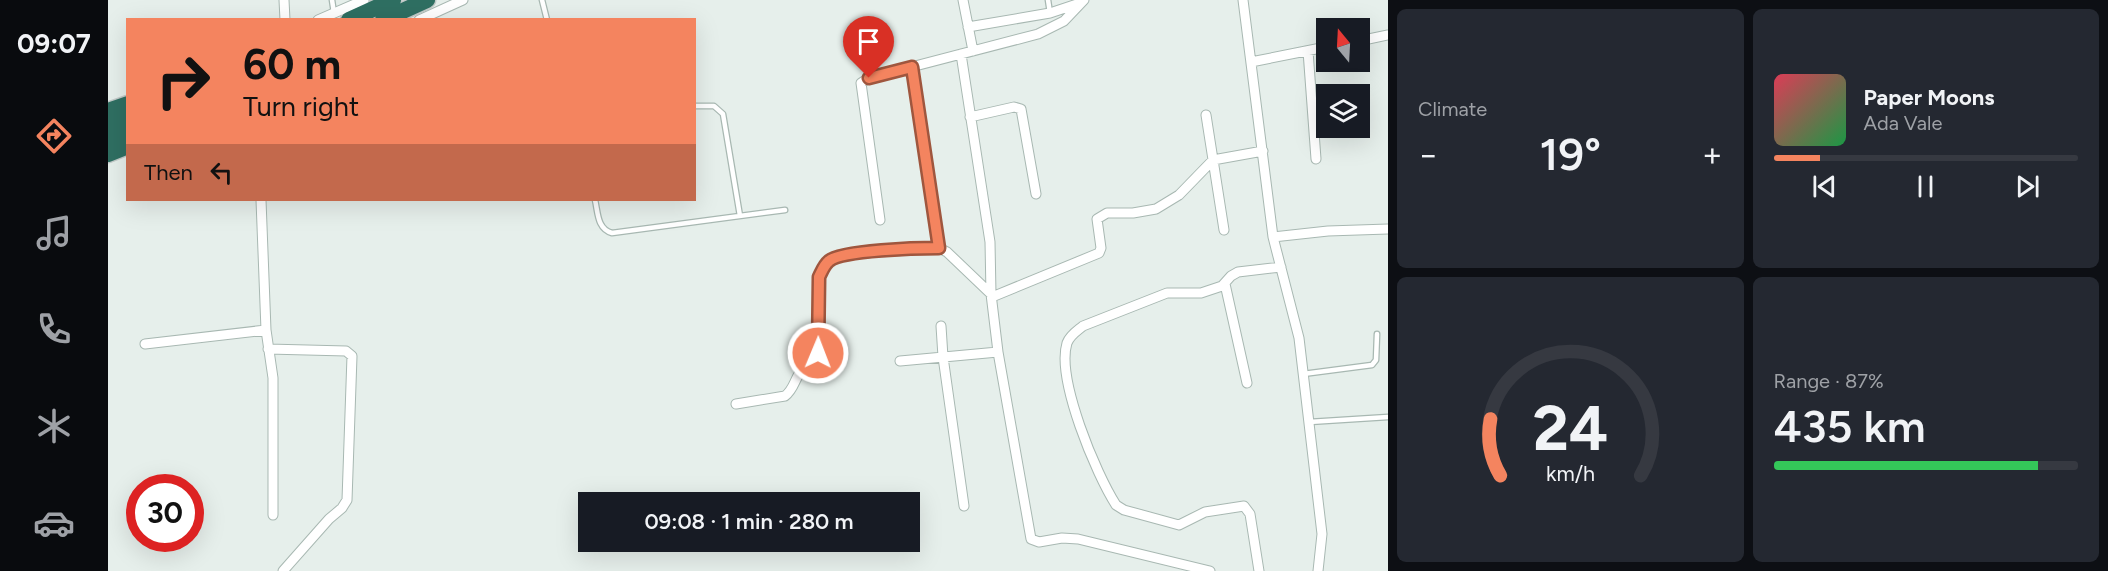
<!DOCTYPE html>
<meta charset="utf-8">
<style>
:root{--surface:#171b24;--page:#242831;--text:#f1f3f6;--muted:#9ea1a6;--line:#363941;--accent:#f4845f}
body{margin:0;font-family:Figtree,sans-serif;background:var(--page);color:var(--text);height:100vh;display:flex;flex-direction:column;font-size:22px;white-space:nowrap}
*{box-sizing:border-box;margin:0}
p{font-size:20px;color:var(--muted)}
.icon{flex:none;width:33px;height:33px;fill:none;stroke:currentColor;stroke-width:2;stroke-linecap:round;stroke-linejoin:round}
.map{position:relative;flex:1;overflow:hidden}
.drawer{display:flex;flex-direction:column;gap:9px;padding:9px;background:#0d0f14;width:720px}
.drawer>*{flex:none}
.top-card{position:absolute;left:18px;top:18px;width:570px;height:183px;border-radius:0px;box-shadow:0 6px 24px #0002;background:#f4845f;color:#111;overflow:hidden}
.needle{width:39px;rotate:342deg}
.buttons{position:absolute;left:1208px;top:18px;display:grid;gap:12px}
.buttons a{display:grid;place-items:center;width:54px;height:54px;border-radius:0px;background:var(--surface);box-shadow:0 6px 24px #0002;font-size:30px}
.speed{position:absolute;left:18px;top:474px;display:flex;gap:12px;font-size:30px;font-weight:700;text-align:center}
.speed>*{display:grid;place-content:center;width:78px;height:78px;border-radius:50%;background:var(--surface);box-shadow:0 6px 24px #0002;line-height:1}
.speed .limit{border:9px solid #d22;background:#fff;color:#111}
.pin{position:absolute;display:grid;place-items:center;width:51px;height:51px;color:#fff;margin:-62px -26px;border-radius:50% 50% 50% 0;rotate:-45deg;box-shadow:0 0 6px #0007}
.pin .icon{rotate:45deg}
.me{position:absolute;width:66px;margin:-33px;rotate:1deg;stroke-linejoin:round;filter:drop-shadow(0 0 4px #0008)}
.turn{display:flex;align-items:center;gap:21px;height:126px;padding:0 18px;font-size:27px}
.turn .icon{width:78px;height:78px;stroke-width:2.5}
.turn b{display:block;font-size:42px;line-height:51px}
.then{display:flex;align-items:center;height:57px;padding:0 18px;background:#0003;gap:12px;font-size:22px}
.big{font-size:45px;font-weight:600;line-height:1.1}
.drawer .card{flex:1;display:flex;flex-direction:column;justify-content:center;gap:9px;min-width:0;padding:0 21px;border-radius:9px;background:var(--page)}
.drawer .dial{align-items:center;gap:0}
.dial svg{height:156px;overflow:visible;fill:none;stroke:var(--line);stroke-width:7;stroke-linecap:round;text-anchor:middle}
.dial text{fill:var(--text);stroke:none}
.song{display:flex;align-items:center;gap:18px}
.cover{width:72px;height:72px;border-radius:9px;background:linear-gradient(135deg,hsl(350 70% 55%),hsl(140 70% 35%))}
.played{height:6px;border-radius:3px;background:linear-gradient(90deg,var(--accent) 15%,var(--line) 15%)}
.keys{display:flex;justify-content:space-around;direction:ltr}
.heat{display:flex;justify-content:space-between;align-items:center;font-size:33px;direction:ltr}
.charge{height:9px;border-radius:4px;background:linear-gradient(90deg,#34c759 87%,var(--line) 0)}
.drawer .tiles{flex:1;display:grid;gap:9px;grid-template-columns:repeat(2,1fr)}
.trip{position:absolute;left:470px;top:492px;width:342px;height:60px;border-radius:0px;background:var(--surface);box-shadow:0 6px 24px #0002;font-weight:600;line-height:60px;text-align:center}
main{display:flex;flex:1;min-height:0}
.tab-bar{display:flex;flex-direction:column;width:108px;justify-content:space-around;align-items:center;background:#090b0e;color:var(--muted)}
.tab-bar .icon{width:42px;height:42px}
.tab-bar .current{color:var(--accent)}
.tab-bar b{font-size:27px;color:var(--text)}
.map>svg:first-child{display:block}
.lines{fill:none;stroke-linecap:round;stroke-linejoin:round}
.lane-casing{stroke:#a8b8b2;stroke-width:7}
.street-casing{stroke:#a8b8b2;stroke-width:11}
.highway-casing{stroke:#c2cac8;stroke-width:19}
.lane{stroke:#fff;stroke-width:4.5}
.street{stroke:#fff;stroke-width:9}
.highway{stroke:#2f6f62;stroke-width:16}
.route-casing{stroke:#9f563e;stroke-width:15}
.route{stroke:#f4845f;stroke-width:10}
</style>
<main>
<nav class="tab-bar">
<b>09:07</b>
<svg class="icon current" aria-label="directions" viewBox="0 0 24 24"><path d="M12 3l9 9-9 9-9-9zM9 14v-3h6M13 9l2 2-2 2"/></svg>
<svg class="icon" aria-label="music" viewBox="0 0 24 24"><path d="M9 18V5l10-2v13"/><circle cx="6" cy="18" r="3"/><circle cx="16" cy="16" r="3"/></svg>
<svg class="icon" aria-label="phone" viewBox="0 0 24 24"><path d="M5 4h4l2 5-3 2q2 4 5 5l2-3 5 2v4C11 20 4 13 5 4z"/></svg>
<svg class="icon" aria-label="climate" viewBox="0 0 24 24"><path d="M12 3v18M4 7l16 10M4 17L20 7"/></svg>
<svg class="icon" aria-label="car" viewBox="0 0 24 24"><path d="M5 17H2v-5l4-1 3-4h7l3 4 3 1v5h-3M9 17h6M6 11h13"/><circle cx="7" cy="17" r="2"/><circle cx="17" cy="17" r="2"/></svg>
</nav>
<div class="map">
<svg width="1280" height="571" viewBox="0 0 1280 571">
<rect width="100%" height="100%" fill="#e6efeb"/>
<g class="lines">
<defs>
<path id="lane" d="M224,0l2,13
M434,0l5,20
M940,0l2,13
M586,106h20l9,8 17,102
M487,200c3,12 2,29 17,33l173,-23
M1195,374l69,-9 4,-5 1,-26
M1201,422l79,-5"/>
<path id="street" d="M176,0l1,20
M855,0l10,51
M1135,0l30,237 26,101 23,196 -4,37
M210,20l46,-20
M311,20l44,-20
M860,27l82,-14 30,-10
M1251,41l29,-6
M1200,51l8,108
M853,54l29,188 1,52 7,58 33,187 8,3 23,-4 16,1 132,32
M1143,62l75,-15
M804,67l27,181
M1098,115l18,115
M862,117l44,-10 7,2 15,85
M153,200l5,130 7,48v137
M772,220l-19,-137 8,-5 169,-44 26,-13 20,-21
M1165,237l55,-6 60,-2
M1117,284l22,99
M884,297l107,-44 2,-5 -4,-29 10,-6h26l23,-4 23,-14 34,-35 50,-9
M833,326l2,31 21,149
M37,344l121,-14
M160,349l78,2 6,5 -5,144 -5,8 -13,11 -46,52
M792,361l98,-9
M628,404l49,-8c8,-6 9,-14 14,-22 5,-9 15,-14 19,-23l1,-74c7,-15 14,-20 30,-23l90,-6 8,4 44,42
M1151,571l-9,-57 -6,-8 -39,6 -26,13 -55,-15 -8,-5c-20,-31 -60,-126 -49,-162 3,-8 10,-12 16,-17l84,-33h34l21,-7 9,-10 7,-4 43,-5"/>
<path id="highway" d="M241,20l44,-20
M275,20l44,-20
M0,111l20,-7
M0,126l20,-8
M0,141l20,-8
M0,154l20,-8"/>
</defs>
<use href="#lane" class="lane-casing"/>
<use href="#street" class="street-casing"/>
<use href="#highway" class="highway-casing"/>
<use href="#lane" class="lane"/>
<use href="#street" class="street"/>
<use href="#highway" class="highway"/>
</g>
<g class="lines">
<defs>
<path id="route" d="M710,353l1,-76c3,-6 5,-12 10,-16 13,-11 90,-13 110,-13l-27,-181 -43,11"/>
</defs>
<use href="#route" class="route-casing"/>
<use href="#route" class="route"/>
</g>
</svg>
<div class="buttons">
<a><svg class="needle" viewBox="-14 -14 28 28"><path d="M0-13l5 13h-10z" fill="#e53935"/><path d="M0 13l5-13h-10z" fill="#9ea1a6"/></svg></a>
<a><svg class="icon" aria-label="layers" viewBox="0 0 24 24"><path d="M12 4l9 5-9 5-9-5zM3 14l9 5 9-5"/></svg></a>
</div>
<div class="speed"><div class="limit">30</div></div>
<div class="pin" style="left:761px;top:78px;background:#d93025"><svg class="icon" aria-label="arrive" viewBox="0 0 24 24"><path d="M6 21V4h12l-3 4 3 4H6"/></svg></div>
<svg class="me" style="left:710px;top:353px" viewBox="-20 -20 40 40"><circle r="17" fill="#f4845f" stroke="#fff" stroke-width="3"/><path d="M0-11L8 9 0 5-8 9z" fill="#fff"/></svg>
<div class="trip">09:08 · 1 min · 280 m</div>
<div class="top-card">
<div class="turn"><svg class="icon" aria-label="right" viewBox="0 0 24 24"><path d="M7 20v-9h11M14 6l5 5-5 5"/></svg><div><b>60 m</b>Turn right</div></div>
<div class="then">Then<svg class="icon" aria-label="left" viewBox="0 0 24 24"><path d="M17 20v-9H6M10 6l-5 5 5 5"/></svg></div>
</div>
</div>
<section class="drawer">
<div class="tiles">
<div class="card"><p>Climate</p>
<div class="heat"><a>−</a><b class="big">19°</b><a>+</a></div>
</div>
<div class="card">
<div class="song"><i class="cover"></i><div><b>Paper Moons</b><p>Ada Vale</p></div></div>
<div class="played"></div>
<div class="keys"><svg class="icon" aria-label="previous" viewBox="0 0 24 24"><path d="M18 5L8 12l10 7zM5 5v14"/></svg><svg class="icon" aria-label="pause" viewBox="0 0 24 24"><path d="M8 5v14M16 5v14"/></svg><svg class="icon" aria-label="next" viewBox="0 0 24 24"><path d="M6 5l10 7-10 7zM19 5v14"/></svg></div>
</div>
<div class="card dial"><svg viewBox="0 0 100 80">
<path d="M14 69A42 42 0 1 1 86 69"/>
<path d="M14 69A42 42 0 0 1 9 40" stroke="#f4845f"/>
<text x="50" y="56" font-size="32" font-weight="700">24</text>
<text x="50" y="72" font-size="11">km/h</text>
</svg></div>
<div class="card"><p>Range · 87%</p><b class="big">435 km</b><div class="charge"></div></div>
</div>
</section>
</main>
